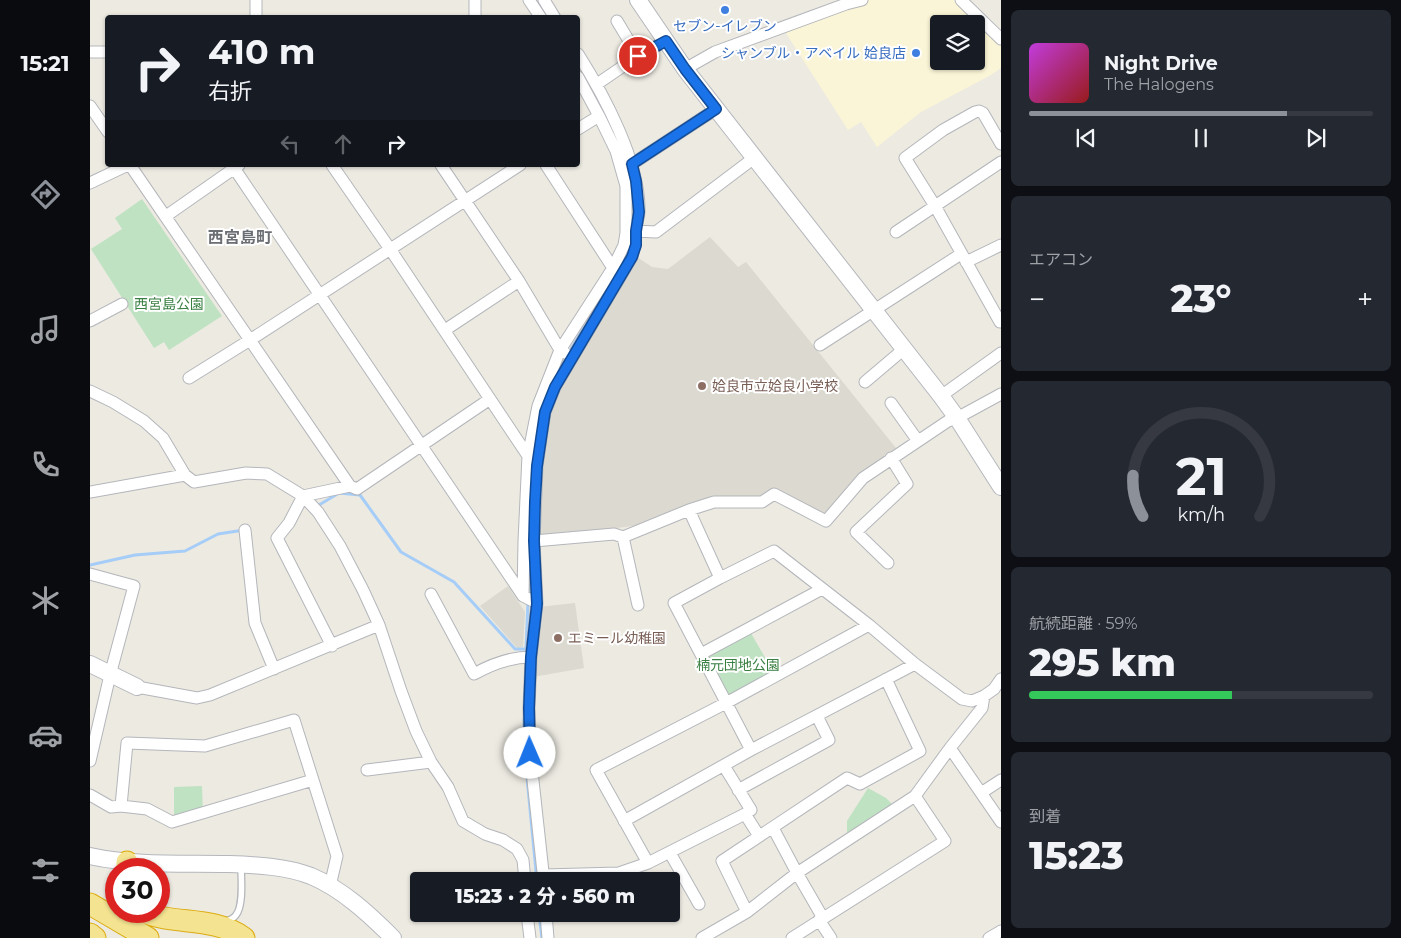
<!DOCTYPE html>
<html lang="ja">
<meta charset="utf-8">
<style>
:root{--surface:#171b24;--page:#242831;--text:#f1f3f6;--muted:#9ea1a6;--line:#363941;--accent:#8c9099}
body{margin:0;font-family:Montserrat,"Noto Sans JP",sans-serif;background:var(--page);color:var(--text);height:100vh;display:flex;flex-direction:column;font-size:19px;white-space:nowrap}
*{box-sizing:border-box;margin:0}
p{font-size:16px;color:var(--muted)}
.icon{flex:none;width:28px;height:28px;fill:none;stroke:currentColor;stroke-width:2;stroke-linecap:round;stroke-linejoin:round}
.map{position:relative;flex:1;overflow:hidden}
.panel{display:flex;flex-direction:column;gap:10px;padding:10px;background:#0d0f14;width:400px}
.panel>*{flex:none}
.banner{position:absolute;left:15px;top:15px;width:475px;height:152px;border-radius:5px;box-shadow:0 1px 4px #0004;background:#171b24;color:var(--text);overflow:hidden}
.tools{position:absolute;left:840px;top:15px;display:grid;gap:10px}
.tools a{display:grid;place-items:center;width:55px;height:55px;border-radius:5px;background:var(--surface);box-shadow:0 1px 4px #0004;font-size:25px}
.speed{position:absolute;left:15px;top:858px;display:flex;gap:10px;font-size:25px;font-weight:700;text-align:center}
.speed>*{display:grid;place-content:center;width:65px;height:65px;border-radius:50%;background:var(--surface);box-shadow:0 1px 4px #0004;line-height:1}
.speed .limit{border:8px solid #d22;background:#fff;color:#111}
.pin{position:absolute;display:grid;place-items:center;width:42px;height:42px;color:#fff;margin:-21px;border:2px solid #fff;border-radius:50%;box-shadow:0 1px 5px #0007}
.me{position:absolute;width:55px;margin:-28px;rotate:359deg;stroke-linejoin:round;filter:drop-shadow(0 0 4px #0008)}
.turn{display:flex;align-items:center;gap:18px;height:105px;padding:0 20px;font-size:22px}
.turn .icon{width:65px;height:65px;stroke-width:2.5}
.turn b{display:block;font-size:35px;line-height:42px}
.lanes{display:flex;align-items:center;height:48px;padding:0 20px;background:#0003;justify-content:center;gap:25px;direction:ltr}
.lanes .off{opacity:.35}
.big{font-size:38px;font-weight:800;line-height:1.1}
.panel .tile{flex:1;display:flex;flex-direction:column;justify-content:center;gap:8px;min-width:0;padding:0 18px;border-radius:8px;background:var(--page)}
.panel .dial{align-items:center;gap:0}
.dial svg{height:130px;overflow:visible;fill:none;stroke:var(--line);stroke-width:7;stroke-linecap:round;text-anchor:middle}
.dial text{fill:var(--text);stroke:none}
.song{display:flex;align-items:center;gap:15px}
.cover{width:60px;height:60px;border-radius:8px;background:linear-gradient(135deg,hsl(290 70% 55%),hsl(0 70% 35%))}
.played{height:5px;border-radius:2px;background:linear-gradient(90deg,var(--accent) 75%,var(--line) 75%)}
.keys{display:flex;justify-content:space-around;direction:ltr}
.heat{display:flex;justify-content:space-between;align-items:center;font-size:28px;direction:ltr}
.charge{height:8px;border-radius:4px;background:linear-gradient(90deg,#34c759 59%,var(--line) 0)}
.trip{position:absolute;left:320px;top:872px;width:270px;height:50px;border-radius:5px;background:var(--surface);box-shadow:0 1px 4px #0004;font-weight:800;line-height:50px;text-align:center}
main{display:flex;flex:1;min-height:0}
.tabs{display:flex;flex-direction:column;width:90px;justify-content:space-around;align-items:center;background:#090b0e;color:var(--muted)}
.tabs .icon{width:35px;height:35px}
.tabs .current{color:var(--accent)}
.tabs b{font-size:22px;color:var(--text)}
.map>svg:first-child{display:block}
.commercial{fill:#fbf5d7;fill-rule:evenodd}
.education{fill:#dbd9d0}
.green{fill:#bfe2c2}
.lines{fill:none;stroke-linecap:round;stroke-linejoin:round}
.stream{stroke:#a5cdf8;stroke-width:3}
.lane-casing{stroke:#b4b6bb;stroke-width:8}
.street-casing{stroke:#b4b6bb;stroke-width:13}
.secondary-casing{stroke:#b5b7bd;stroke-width:18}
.highway-casing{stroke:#dcac11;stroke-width:23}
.lane{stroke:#fff;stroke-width:5.5}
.street{stroke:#fff;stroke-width:11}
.secondary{stroke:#fff;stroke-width:16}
.highway{stroke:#f4e390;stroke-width:21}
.route-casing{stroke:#114b97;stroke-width:12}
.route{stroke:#1a73e8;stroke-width:9}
.shop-dot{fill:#3f7fe0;stroke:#fff;stroke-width:2}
.education-dot{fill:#8d6e63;stroke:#fff;stroke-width:2}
.labels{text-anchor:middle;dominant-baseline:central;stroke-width:4;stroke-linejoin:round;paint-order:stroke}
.shop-label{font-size:14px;fill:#366cbe;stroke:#fff}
.park-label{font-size:14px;fill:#3a8043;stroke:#fff}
.education-label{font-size:14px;fill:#785e54;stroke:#fff;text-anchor:start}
.quarter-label{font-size:16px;font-weight:bold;fill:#6b6e73;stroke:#fff}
</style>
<main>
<nav class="tabs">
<b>15:21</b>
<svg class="icon current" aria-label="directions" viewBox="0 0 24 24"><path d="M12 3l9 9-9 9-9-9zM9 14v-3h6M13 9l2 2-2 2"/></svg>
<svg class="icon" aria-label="music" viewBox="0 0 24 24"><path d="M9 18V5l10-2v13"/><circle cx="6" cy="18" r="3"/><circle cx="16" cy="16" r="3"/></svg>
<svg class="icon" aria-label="phone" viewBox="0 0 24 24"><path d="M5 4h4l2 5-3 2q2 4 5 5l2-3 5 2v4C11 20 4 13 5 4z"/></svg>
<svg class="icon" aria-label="climate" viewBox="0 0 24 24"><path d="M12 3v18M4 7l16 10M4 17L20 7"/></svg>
<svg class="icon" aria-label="car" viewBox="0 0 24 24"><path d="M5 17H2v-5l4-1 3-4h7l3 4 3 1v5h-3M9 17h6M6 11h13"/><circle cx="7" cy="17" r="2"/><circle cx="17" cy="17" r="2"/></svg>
<svg class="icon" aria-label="filters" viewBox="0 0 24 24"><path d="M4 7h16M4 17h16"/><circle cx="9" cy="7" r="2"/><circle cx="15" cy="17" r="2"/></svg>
</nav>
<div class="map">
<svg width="911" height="938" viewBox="0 0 911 938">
<rect width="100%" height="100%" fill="#eceae1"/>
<path class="commercial" d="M772,0h99l40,39v29l-10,7 -70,37 -44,35 -16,-25 -13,8 -66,-103zM849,24h37v37h-37z"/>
<path class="education" d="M620,237l28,30 8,-5 150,186 -34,26 -33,38 -6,3 -11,-4 -36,-23 -18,9 -45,1 -80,28 -94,11v-57l9,-65 9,-25 80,-133 15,10 16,2z
M418,586l17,26 -2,35 -6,1 -37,-42z
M485,603l9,65 -51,9 6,-70z"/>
<path class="green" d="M52,199l80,117 -53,34 -5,-8 -10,6 -63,-99 31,-20 -7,-11z
M658,628l27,47 -49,28 -25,-49z
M112,786l1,31 -29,6v-36z
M778,788l18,10 8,8 -47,28v-13z"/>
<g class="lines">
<path class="stream" d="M502,88l16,32
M541,187l2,31
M532,264l7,-15
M478,354l16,-27
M229,505l20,-12 21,2 41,57 53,30 61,67h11l2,-48
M0,565l45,-10 50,-4 33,-17 26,-4
M439,590l1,-24
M434,719v19
M435,757l12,124
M449,914l3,24"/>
<defs>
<path id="lane" d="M136,921c4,-1 8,-3 10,-6 8,-10 5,-38 5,-50"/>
<path id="street" d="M385,0v18
M439,0l12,18
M454,0l11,18
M871,0l40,39
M166,18v-18
M527,21l21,35
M0,52h18
M595,69l30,-17 131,-48 16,-4
M488,77l21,39 -21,13
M507,84l41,-28 28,-15
M0,106l18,26
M911,144l-18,-31 -4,-2 -4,1 -32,18 -38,28 30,48 65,116h1
M542,164l84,-55
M40,165l220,321
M142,165l291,431 14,7
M242,165l58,84 138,207
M351,165l78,116 41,69 5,3
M456,165l67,103
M0,183l38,-18
M76,216l73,-51
M545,231l21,1 98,-74
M806,232l105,-70
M876,262l35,-17
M0,321l32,-17
M355,330l74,-49
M730,345l141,-91
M99,378l61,-38 270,-175
M775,382l39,-33
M0,391l23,11 31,19 19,17 22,37 9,7 52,-9 21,1 36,22 15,16 22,34 23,44 16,35 22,66 15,40 15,31 17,25 15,34 22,13 18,6 14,9 6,11 2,21
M851,396l60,-43
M801,403l27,38
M0,492l95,-17
M599,510l31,68
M155,530l10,93 19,46
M533,537l15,68
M444,541l80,-7 9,3 66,-27 25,-8h48l12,-8 52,27 37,-43 85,-57 9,-3 44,-24
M798,563l-32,-31 51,-48 -16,-26
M0,574l44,12 -24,89 -20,86
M341,594l43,80c18,-10 36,-17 57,-17
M433,596l1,-55 4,-85 10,-50 22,-56 53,-82 11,-23 2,-12v-47l-10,-35 -17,-35
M242,646l-55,-108 12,-15 14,-27 47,-10 7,3 133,-90
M611,654l121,-65
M47,687l60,11 13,-3 169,-70
M860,748l51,74
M661,750l-77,-147 46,-25 54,-27 95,74 46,39 47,35 10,2 12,-5 10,-7 7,-10
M277,770l64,-8
M648,790l91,-50 -12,-24
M891,793l20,-13
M0,795l21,12 10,-1 26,3 25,13 141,-42
M31,806l6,-63 78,3 89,-26 43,136 -7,30
M655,814l14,22
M534,821l127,-71 164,-86
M683,828l24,45 26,45
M580,853l29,51
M558,863l-52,-93 130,-67 143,-78
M454,875l75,-2 29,-10 97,-49 6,-4 -27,-44
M454,881l-14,-128 -1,-45 2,-51 6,-54 -3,-62 3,-75 8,-54 10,-25 77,-130c3,-11 3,-16 4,-27 0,-6 3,-12 3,-19 1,-49 -35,-116 -61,-157
M657,912l-25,-51 125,-83 13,6 60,-33 -34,-72
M437,914l3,24
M456,914l2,24
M729,920l12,18
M612,938l45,-26 50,-39 118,-77 35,-48 32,-40 2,-12
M702,938l153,-97 -30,-45
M899,938l12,-7"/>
<path id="secondary" d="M548,0l47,69 256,327 16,22 44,69
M0,664l47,23
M0,856c45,10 92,7 138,8 27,1 57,2 83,12 31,13 58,38 82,62"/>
<path id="highway" d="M37,869v-7
M0,904l58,34
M51,911c34,15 71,4 103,27
M0,934l5,4"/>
</defs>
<use href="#lane" class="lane-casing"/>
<use href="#street" class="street-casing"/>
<use href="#secondary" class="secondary-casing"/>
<use href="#highway" class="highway-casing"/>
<use href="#lane" class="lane"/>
<use href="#street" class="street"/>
<use href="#secondary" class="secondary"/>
<use href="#highway" class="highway"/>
</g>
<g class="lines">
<defs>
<path id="route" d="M440,753l-1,-45 2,-51 6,-53 -3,-63 1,-39 2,-36 8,-54 10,-25 77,-130 4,-12v-14l3,-19 -3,-31 -4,-17 84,-55 -31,-40 -19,-28 -28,15"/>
</defs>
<use href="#route" class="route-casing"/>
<use href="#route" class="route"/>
</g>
<g class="shop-dot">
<circle cx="635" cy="10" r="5"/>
<circle cx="826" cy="53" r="5"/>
</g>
<g class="education-dot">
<circle cx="612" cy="386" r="5"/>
<circle cx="468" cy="638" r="5"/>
</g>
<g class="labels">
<g class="shop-label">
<text x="635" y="26">セブン-イレブン</text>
<text x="816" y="53" text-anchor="end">シャンブル・アベイル 姶良店</text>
</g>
<g class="park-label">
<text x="79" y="304">西宮島公園</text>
<text x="648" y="665">楠元団地公園</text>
</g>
<g class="education-label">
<text x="622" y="386">姶良市立姶良小学校</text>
<text x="478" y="638">エミール幼稚園</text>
</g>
<g class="quarter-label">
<text x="150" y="237">西宮島町</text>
</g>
</g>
</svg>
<div class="tools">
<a><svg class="icon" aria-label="layers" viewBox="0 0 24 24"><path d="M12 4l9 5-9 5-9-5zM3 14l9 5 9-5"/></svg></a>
</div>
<div class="speed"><div class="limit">30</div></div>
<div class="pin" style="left:548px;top:56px;background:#d93025"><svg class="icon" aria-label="arrive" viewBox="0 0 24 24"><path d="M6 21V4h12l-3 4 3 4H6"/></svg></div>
<svg class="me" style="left:440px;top:753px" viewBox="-20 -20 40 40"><circle r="19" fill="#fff"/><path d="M0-13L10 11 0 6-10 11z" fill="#1a73e8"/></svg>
<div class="trip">15:23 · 2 分 · 560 m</div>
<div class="banner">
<div class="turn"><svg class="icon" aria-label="right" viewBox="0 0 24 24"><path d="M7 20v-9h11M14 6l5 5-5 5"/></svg><div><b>410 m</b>右折</div></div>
<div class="lanes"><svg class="icon off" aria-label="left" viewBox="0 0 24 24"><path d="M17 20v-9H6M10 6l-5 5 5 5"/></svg><svg class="icon off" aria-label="ahead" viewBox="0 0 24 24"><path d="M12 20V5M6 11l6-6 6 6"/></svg><svg class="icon" aria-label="right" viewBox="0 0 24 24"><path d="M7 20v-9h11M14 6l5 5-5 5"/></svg></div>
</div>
</div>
<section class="panel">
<div class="tile">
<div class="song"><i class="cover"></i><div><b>Night Drive</b><p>The Halogens</p></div></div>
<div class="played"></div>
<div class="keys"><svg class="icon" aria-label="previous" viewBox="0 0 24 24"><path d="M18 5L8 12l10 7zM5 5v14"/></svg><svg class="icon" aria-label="pause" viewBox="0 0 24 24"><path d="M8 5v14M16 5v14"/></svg><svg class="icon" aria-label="next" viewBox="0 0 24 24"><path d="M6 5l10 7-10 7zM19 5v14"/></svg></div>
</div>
<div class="tile"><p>エアコン</p>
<div class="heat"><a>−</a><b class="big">23°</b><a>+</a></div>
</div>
<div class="tile dial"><svg viewBox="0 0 100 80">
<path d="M14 69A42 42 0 1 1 86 69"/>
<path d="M14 69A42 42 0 0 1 8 44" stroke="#8c9099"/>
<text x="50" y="56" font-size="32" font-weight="700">21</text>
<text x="50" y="72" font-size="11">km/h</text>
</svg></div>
<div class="tile"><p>航続距離 · 59%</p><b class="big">295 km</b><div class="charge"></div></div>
<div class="tile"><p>到着</p><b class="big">15:23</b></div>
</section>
</main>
